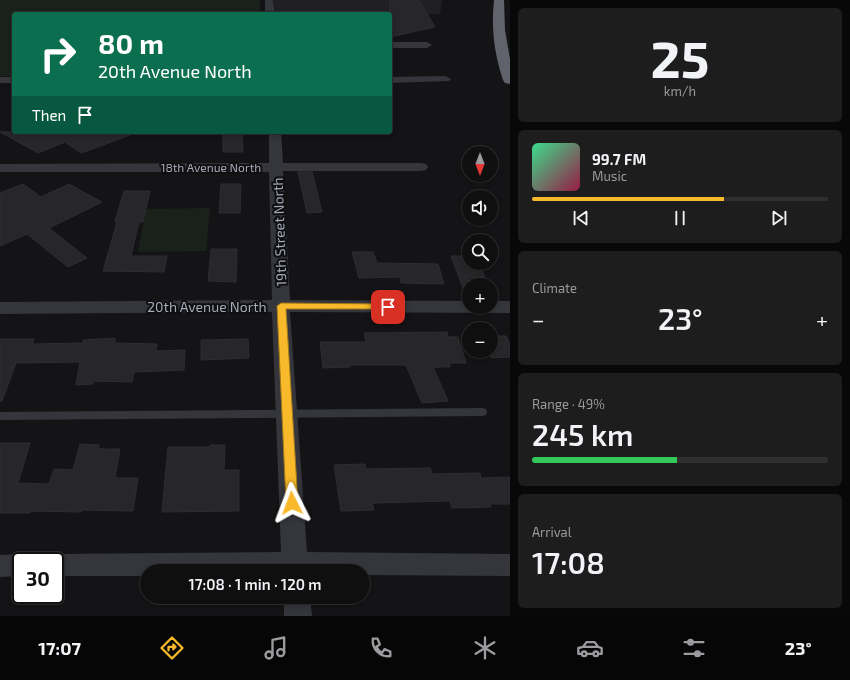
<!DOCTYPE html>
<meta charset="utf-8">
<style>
:root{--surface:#0f0f10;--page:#1d1d1e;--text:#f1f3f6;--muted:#9b9c9f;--line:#2f2f30;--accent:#f8b92a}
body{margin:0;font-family:"Exo 2",sans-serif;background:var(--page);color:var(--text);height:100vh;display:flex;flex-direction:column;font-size:15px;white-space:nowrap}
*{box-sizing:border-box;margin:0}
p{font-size:13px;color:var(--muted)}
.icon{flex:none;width:22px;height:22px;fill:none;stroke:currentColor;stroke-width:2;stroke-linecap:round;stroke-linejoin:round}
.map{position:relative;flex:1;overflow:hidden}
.panel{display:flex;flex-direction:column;gap:8px;padding:8px;background:#080809;width:340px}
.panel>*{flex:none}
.top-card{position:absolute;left:12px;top:12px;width:380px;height:122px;border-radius:4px;box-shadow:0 2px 6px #0003,0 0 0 1px var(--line);background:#0b6e4f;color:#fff;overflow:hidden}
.needle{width:26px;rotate:180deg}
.fabs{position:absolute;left:462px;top:146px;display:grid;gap:8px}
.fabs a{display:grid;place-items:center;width:36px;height:36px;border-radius:50%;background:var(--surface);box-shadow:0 2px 6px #0003,0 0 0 1px var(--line);font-size:20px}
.speed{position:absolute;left:12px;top:552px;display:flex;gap:8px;font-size:20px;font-weight:700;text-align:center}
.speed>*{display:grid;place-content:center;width:52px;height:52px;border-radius:50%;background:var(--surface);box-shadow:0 2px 6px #0003,0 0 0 1px var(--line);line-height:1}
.speed .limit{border:2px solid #111;border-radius:6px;background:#fff;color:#111}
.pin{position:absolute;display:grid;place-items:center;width:34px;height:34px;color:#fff;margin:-17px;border-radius:8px;box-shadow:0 2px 6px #0006}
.me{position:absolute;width:44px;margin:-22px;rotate:357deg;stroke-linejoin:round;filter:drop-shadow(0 0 3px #0008)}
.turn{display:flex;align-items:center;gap:14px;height:84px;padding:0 20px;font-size:18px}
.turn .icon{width:52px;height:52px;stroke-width:2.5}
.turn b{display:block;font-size:28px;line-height:34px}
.then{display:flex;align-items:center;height:38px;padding:0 20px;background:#0003;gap:8px;font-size:15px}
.big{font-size:30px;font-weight:600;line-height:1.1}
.panel .widget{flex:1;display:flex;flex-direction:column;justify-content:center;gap:6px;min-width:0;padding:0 14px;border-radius:6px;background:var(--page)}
.panel .dial{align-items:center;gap:0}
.dial b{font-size:52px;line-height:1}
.song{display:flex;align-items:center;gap:12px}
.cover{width:48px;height:48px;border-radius:6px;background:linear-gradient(135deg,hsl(150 70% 55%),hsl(340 70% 35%))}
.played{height:4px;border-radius:2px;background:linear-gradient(90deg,var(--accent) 65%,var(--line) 65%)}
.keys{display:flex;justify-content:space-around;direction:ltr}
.heat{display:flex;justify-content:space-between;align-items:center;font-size:22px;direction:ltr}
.charge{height:6px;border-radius:3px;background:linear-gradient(90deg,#34c759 49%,var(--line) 0)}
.trip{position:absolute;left:140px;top:564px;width:230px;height:40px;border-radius:20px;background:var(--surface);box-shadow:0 2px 6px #0003,0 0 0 1px var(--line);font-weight:600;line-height:40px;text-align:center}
.menu{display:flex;height:64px;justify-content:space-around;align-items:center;background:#060606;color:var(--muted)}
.menu .icon{width:28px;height:28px}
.menu .on{color:var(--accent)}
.menu b{font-size:18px;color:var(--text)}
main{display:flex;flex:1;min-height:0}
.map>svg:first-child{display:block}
.built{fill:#202023}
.green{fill:#1a211b}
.building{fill:#27272a;stroke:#2e2e32}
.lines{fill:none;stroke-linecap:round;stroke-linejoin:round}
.service{fill:#35363b;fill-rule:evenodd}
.minor{fill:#35363b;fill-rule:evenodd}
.motorway{fill:#61636c;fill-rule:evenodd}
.route{fill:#f8b92a;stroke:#a1781b}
.labels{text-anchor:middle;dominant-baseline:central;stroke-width:4;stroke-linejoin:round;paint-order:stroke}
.far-street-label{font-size:12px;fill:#a5aab7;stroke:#0f0f11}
.street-label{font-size:14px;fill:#a5aab7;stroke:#0f0f11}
</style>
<main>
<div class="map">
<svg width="510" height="616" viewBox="0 0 510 616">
<rect width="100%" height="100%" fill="#141416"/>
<path class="built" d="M274,0h168l-2,14h-165z"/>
<path class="green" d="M0,0h260v14h-246v62h-14z
M210,208l-4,43 -68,1 8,-43z"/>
<path class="building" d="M390,0h29l16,27 -45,10z
M0,132h133v2l-52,19 -16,-11 -27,11z
M223,132h19l1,20h-20z
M298,172h14l10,40 -15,1z
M23,184l18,13 28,-13 33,18 -53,26 38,30 -19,9 -41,-33 -27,12v-53z
M221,184h20l-1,29h-21z
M124,191h26l-7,31h-4l-8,34h36l-3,16 -61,-1 14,-49h-2z
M211,249h26l-1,33 -28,-1z
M352,252h21l4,11 61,1 6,20 -43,-1 -1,-6 -41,1z
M451,256h18v7h10l6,14 -16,1v22l-2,-1z
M447,332l1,5h10l8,26h-17l1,4h-17l15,34 -26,2 -16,-38h-56v2l-27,1 -3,-26h46l-2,-9z
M491,336h15l4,8v13l-19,1z
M115,338v5l42,1 -1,7 29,-1 -1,20 -50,2 -2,10 -39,-1v3l-17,1 4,-23 -64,1 -14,38h-2v-62h34l-2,5 51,-1v-3z
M248,339l1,19 -48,2v-20z
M0,443h30l-12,40 31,1 5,-15 19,1 7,-26 19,1 -1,4h22l-5,29h23l-5,33 -51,-1 -1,2 -51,-1v2h-30z
M210,445h15l-1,25h15v41l-77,1 6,-65h42z
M365,464l1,5 64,-1 2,6 48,-1 1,5 29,-1v27h-20l1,3 -39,1 -2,-7 -78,2 2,7 -33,1 -7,-46z"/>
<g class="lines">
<path class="service" d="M482,408l4,1 1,3 -1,3 -4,1 -482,4v-8z"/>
<path class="minor" d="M265,0h8l2,14h-10z
M390,42h37l5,3 -5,3h-37z
M445,76l6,3 -2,2 -59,2v-6z
M0,77h14v6h-14z
M269,132h12l2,31h138l5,1 2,3 -2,3 -5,1h-138l7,129 179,1v6h22v-6h19v12l-220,-1 17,240 203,2v22l-147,-1v-4h-216v5h-92v-15h-11l2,-4 9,-3 226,-2 -9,-240 -272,2v-12l272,-2 -3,-128h-269v-8l269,-1z
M21,554l9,3 2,4h-11v15l-21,1v-22z
M284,597h26l2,19h-28z"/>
<path class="motorway" d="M494,0h10l1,30 5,29v25l-5,-1 -2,-3c-9,-27 -12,-52 -9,-80z"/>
</g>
<path class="route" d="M281,303l107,1 5,3 -5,2h-102l12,194 -2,4 -4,1 -5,-1 -1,-4 -9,-197z"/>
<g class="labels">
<g class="far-street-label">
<text x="211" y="167">18th Avenue North</text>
</g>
<g class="street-label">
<text transform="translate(279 232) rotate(-92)">19th Street North</text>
<text x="207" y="306">20th Avenue North</text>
</g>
</g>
</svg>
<div class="fabs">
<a><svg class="needle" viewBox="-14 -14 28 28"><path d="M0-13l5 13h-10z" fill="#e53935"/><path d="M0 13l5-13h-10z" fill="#9b9c9f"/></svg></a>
<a><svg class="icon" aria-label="sound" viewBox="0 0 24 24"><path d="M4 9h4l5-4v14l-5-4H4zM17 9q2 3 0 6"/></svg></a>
<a><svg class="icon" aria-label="search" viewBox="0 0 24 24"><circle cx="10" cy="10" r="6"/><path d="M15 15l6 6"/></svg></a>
<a>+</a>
<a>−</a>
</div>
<div class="speed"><div class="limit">30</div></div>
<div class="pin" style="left:388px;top:307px;background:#d93025"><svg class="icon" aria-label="arrive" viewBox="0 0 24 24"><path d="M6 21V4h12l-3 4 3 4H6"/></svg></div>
<svg class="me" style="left:292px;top:503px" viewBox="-20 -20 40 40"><path d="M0-17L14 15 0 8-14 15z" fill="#f8b92a" stroke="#fff" stroke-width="4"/></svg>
<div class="trip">17:08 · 1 min · 120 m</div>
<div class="top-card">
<div class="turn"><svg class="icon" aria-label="right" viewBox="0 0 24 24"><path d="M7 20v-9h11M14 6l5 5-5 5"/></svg><div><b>80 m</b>20th Avenue North</div></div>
<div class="then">Then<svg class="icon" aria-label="arrive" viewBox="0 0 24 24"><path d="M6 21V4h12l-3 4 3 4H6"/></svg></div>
</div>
</div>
<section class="panel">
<div class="widget dial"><b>25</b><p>km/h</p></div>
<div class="widget">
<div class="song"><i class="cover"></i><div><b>99.7 FM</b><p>Music</p></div></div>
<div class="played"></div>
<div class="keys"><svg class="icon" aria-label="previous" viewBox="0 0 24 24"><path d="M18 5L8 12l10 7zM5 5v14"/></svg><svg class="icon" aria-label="pause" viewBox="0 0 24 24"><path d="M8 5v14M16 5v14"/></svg><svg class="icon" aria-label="next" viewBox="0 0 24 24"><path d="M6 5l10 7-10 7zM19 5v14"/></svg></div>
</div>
<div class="widget"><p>Climate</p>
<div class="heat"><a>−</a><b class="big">23°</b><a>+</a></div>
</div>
<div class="widget"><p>Range · 49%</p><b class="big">245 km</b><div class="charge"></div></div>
<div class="widget"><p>Arrival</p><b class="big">17:08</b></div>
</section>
</main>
<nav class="menu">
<b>17:07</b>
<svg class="icon on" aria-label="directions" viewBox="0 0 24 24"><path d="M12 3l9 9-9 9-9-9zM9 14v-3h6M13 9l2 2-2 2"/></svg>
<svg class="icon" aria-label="music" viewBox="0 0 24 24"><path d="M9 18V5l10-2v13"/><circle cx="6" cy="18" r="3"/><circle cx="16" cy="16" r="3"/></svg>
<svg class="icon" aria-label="phone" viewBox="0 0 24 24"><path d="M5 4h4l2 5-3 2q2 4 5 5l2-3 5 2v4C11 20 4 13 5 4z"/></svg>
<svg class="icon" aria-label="climate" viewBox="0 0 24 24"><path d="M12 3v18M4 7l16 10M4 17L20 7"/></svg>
<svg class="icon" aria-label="car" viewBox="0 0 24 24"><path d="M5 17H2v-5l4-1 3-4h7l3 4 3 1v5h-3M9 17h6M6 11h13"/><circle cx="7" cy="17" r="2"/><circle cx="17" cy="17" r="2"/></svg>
<svg class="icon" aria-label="filters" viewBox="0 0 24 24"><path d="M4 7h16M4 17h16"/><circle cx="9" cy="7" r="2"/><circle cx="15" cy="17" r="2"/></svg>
<b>23°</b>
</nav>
